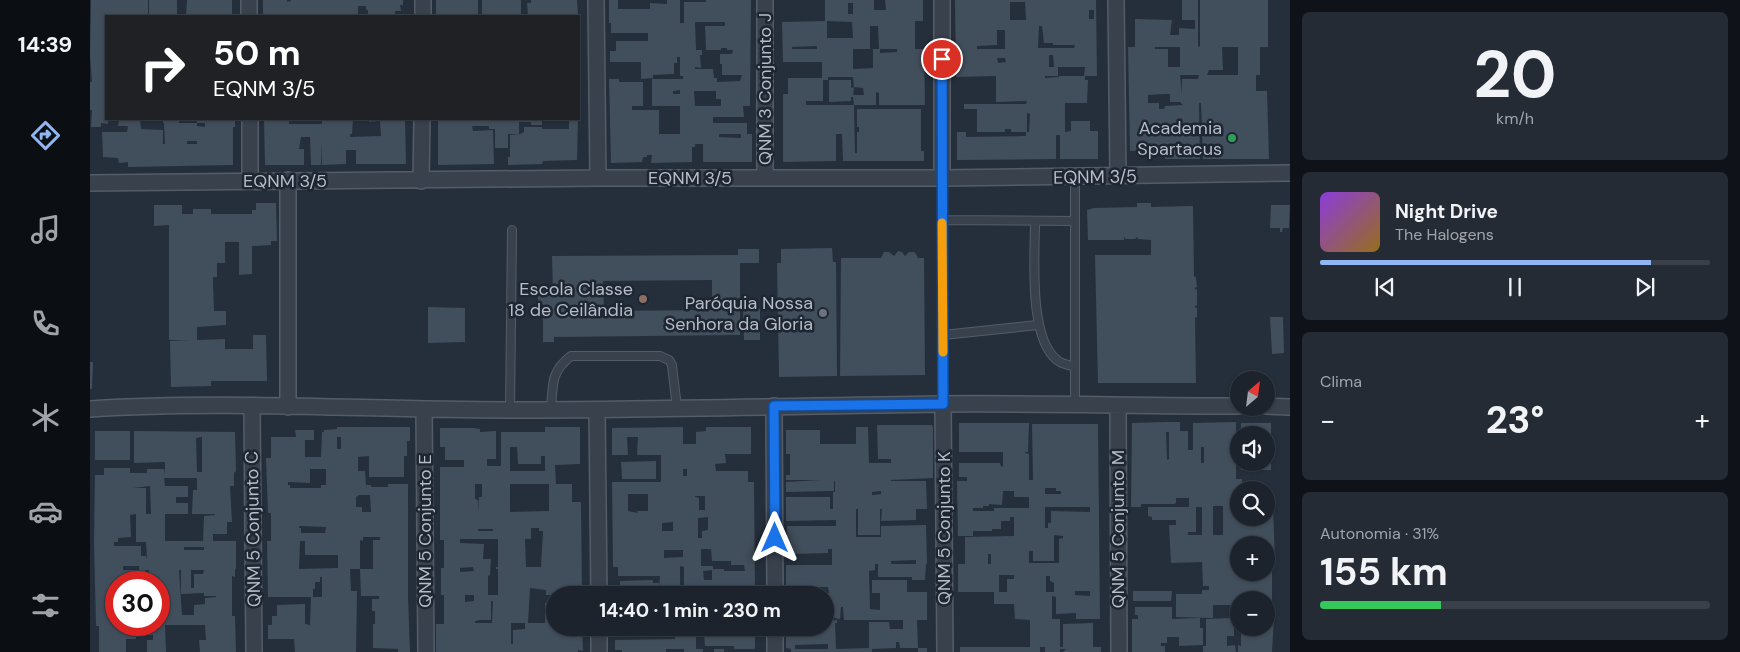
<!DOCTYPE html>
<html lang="pt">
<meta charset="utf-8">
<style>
:root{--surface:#1c232d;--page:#252b35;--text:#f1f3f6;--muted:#a0a4aa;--line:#3a4049;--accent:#90b7f2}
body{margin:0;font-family:"DM Sans",sans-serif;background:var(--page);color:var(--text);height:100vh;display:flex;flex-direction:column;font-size:19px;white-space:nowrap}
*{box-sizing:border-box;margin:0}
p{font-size:16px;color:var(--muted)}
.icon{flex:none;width:28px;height:28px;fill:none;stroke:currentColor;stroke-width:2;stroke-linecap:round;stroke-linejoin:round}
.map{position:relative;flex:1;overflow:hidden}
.sheet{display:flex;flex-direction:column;gap:12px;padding:12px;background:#0f1319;width:450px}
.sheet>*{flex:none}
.hud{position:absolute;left:15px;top:15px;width:475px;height:105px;border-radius:0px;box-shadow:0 1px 4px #0004,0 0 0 1px var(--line);background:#202124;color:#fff;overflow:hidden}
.needle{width:32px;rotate:28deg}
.controls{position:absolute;left:1140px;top:371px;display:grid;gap:10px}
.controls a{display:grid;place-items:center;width:45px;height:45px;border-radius:50%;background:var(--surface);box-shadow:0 1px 4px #0004,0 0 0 1px var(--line);font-size:25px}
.speed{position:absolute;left:15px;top:571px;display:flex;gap:10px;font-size:25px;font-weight:700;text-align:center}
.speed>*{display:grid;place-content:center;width:65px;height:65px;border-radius:50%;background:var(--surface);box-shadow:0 1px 4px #0004,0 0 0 1px var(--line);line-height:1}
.speed .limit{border:8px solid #d22;background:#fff;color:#111}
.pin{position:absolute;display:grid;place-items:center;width:42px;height:42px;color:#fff;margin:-21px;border:2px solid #fff;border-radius:50%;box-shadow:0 1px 5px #0007}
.me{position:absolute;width:55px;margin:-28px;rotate:0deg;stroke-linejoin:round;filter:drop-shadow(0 0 4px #0008)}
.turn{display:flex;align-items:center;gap:18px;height:105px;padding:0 25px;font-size:22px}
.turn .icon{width:65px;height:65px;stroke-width:2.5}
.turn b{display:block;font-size:35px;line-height:42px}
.big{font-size:38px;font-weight:700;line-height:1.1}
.sheet .tile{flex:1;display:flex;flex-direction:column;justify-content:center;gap:8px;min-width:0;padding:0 18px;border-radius:8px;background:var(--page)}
.sheet .dial{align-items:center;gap:0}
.dial b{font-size:65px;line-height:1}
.song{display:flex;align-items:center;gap:15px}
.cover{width:60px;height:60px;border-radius:8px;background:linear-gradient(135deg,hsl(270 70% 55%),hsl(40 70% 35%))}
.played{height:5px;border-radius:2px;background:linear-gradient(90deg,var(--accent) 85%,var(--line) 85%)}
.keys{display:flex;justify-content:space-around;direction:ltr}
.heat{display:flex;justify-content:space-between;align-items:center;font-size:28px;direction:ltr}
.charge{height:8px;border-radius:4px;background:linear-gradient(90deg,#34c759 31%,var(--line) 0)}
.trip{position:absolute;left:456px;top:586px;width:288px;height:50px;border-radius:25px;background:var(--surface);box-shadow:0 1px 4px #0004,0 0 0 1px var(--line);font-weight:700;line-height:50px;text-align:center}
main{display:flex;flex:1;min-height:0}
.tab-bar{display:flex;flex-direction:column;width:90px;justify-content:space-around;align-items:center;background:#0b0e12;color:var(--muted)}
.tab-bar .icon{width:35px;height:35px}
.tab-bar .selected{color:var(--accent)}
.tab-bar b{font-size:22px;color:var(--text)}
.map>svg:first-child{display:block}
.building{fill:#414e5b;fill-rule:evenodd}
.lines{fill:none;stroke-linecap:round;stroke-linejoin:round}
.service-casing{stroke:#545c68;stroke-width:10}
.minor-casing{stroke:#545c68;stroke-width:18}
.service{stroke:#39414d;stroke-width:8}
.minor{stroke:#39414d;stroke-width:15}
.route-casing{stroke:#114b97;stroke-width:12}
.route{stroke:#1a73e8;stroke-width:9}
.slow{stroke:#f59e0b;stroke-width:9}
.leisure-dot{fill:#2e9e5b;stroke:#1e2631;stroke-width:2}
.education-dot{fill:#8d6e63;stroke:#1e2631;stroke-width:2}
.worship-dot{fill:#6b7280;stroke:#1e2631;stroke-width:2}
.labels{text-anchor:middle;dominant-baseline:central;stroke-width:5;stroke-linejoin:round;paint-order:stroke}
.street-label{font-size:18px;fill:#b5bcc8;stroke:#1e2631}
.poi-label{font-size:18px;fill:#b5bcc8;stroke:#1e2631;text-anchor:end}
</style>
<main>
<nav class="tab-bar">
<b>14:39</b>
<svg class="icon selected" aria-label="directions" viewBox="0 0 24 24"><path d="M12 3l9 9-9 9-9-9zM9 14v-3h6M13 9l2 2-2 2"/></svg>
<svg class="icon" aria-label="music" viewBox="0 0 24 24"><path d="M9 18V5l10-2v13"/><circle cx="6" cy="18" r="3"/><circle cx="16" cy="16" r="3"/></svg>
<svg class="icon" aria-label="phone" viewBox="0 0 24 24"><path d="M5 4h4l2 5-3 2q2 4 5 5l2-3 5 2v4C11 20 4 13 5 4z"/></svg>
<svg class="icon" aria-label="climate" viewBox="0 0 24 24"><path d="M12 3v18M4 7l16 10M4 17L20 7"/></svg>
<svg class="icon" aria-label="car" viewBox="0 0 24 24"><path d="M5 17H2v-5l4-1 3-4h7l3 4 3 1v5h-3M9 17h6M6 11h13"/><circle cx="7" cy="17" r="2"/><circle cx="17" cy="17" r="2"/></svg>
<svg class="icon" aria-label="filters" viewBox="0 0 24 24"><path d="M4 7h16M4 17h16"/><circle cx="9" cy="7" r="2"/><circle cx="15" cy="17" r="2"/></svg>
</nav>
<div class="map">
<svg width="1200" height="652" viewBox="0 0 1200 652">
<rect width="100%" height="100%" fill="#252f3c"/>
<path class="building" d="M1,0h57v16h-42v103h2v5l-7,-1v4h-10l1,-17h-2v-28h2l-2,-27z
M59,0h28v16h-28z
M97,0h45v16h-46z
M173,0h24v2l4,-1v-1h112v5h-3l1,6h-6v5h-27v-6h-2v-4h-8v10h-39v-2h-8v2h-48z
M346,0h42v16h-42z
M392,0h39v16h-39z
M441,0h46l1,16h-50l-1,-13h4z
M519,0h9v9h32v-6l17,1v-4h13v23h4v-21h22v-2h45l-1,106h-7l1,11h-31v6h34v11h5v28h-49v-18h-8v3h-3v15l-41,1 1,-8h-5v2h-4l-1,5 -31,1 -2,-84h10v3h24v24h-11v4h27v24h21v-28h-28v-27h31v-3h-3v-19h-3v6h-3v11l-21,1v3l-12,1v-17h-31v-11h6v-10h32v-8h-37v-10h-2zM605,22h30v4h-20l1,24h15v-2h6v2h6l-1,4h-12v10h2v11h20l-2,6 -23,1v-4h-3l-1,-9h-18v-2l6,1 -1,-13h2v-5h-6zM590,90v4h-7v-3zM604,91h22v8h5v7h-26zM629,134h22v4l-22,-1z
M735,0h49v10h12l-1,-10h38v21h-8v28h9l1,56h-46v-12l-3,-1v13h-22l-1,-8h-2v4l-22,1v-22h22v8l3,-1 -1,8h11l-1,-7 -9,-1 -1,-10h-25v3h-5v21h-17v4h48l1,48h2v-21h2v-5h-2v-18h64v42h3v10h-81l-1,-27h-6v27l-53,1v-68h5v-16h34v-16h-39l-1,-40 43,-1zM758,3h5v11h-5zM737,21l25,1 1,16h-26zM780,26h8l1,23h-6v19l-20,1v-20h17zM727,46v3h-25v-2zM790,49h17v3l-17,1z
M865,0h141l1,76h-13l1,-9h-27v9h-13v2l14,-1v-1h26v4h3l-1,23h-22v29l6,-1v-10h19v10h8v28h-38v-24h-4v24l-99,1v-28h9v5l60,-1v-4h-15v-3h-6v3h-28v-23h-13v-5h62l1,-3 -31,1v-26l-40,1zM920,2h15l1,18h-16zM999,10h5v9h-5zM949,26h3l2,17h9v2h22l-1,3h-36zM907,30h8v19h-28v-3l20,-1zM959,55h4l1,12h-5zM907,58h8l1,4 -8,1zM937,113l3,1 -1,18h-2z
M1092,0h16v46l2,1v-47h68v47h-8v28h-4v16h11l2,68h-66l-2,-56h-2l1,56h-35v-9l-35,1 -2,-104h7v-28l37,1 -2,15h9v-7l16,1v-9h-13zM1065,47h25v20h-12v-18h-13zM1132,47h16v28h-31l2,-5h14zM1090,75h19l-1,4h-16v15zM1074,94h6v8h10l3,3 -18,1 -1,3h-5v-6h-11v-8z
M22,119h28l1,10 22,1v14h2l-1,-21h-1v-4h16v4h18v3l8,1v-4h-8v-4h38v8h-2v38l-105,2v-5l-9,1 -1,-5 -15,-1 -1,-25h25l1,-6h-10l1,-5 -7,-1zM97,141h10v3h-10z
M174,119h35v1l-10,1v3h33v-5h31l-1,15h-2v3l31,-1 -1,-15 -11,1v-3h36l1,45h-50v-14h-10v14l-24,1 -1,-22v22h-10l-1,-28h-9l-2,12h5v16h-39z
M348,119h140l-1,41 -34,1 -1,3 -34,1v-8h2v-22l10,-1 4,-2v-5h18v2h27v-8h-27v4h-11v-3h-12v12h-11v14h-13v-19h-6v-3h-17l1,5 20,-1 1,34 -56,1z
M166,203h20l1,38h-6v4l-19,1v28l-13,1v-33h-14v21h-8v14h-4v6l1,28h12v14l-29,2v13l28,-1v10h28v-14h13l1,46h-56v5l-40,1 -1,-46 20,-1h-21v-115l-15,1v-21h28v9h11v-5h18v5h41v-4h4z
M1047,203h14v4l42,-1 1,70 2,2 1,9 -3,1 3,2v15l-3,2 3,1v9l-2,1 1,65h-98l-3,-128h56v-15l-13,-1 -1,-2 -2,2h-9l-2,-2v3h-36l-1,-30 7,-2 43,-1z
M1181,205h19l-1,23h-6l-1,4h-2v-4h-10z
M742,248l1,14h3l1,114 -58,1 -2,-114h4v-14z
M648,249h21v14h-19v72l-186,2v5h-11v-38l-5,3v-21l15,7 -1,-37 186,-1zM622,280v30l-108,1 -1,-30z
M808,251l4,1 3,4 4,-4h5l2,2 2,4h6l1,117 -85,1 1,-118h40l3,-6h5l5,4z
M338,307l37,1v34l-37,1z
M653,309h17v31h-16z
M1180,317h13l1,36 -12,1z
M0,362h3l-1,27h-2z
M1076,422h14v9h8v19h5v-27l43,-1v22h-4v4h4v31h6v11h-3v28h27v-12h7l2,56h-3v42h-6v-4h-27v5h-26v13l-37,-1v-23h26v-4h7v-4h-6l-1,-24 -31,1 -2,-38h7v-5h-24v-3l-4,-1v-9h41v-9h-13v5l-2,1h-33v3h-10l1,-84zM1076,432h3v27l-2,1zM1111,447h3v16h-3zM1123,506h10v29h-10zM1106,507h6v28h-14v-3h8zM1149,545h27v27h-27z
M869,423h70l-1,29h-3v1l4,1v26h4l-1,-56h66l2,195h-24v-6l-20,1v-17l-4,-1v23h8v28h3v-23l30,-1v24h8v5h-38l3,-3h-6v3h-15v-5h-5v5h-80v-5h70v-27l-15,-1 -1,-15h-20v-12h-36v-28h7v-27l49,-1v-19h-4v4h-9v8h-9v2h-19v5h-15l-1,-55h10v-4h-8v-14h41l1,3 2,1v-15h-44zM955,488h11v3h5v3h-16zM913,491h11v6h15v11h-35v3h-21v-3h10v-2h6v-2l13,1zM955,507h45v5l-39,-1v12h-3v5h-3zM964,535l9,1v2l-4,1v24h-30v-12h4v10h21zM898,554h3v10h-3zM909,575h15v4h-7v13h-8zM956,576h4v5l4,2v9h-8zM985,591h15v5l-15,-1z
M1151,423h30v47h-30v-8h25v-27h-25z
M787,425h55l1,2v51l-42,2v1h35l1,28h-11v11l-35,1 1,-12h-2v26h-22v-26h-2v28h25v-11l45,-1 1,39h-1l-1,16h-13v-3h-34v-13h-3v6l-6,1 1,38 10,1v-17h-8v-13h35v12h20v28h-10l1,28h-18l-1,-6h-3v6l-24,1v3h-81v-3l-5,-1v-20h39v-7l12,-1v3h-2l1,26 33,-1v-26h20l1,7h13v-9h-59l-1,-13h-2l-1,12 -15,-3v-21h-39v-30h46v-16h-4v4l-37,1v-5h-4v-23h49v-6l-50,1v-24h44v12h3v-17h2v-11h-1v10l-48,1v-10l35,-2h-35v-5h4v-21h-4v-24h34v14h36v-17h12l1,36h22v-4h-13zM791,491v3l-9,1v-3zM826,560v4h-25v-3zM725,587h13l1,6h-18v-5zM738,644v5h-33v-4z
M247,427h73v14h-3v15h-3v21h-35v-21l-11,1v14h7l1,14h5v2h17v-3h20v112l2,56h-12v-3l-25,-1v-24h2v-13h-3v-12h7v-3h-18l-1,-27h-10l1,22h6l-1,61h-61l-1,-13h-26v-14h4v-9h5v-11l28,-1v20l5,1 1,-28h-43l-1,-56h4v-28h-3l-2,-55h5v-21h25l-1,-7h19v10h-9v17h16l1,-25h2v-2l13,-1zM247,437h4v12h-4zM220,469h16v16h-5v3h-31v-3h-2v-3l22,1zM269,495h11l1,17h-9v-5h-6v-10zM209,526l27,1 -1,6h-24v-5h-2zM273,537h17v3h-7v29h-13v-29l3,1zM210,541h5v14h33v13l-39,1zM230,577h2v20h-9v-8h2v-7h5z
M455,427h35v37l-25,1 1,19h16v18h9l1,93h-36v-5l-16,-2 -2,35h17v-20l10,-1v26h27l1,23 -5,-1v2h-142v-28h8v-29h-3v-27h3v-28h-4v-73h24v-7h-19v-13h-5v-19h34l6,1v3l16,-1v28h-9v7h14v-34h44zM420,447h7l1,17h23v-8h4v15h-35zM385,484h7v13h-3l-1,16v-13l-3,-1zM420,484h39v27l-39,1zM441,528h8v3h4l-2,36h-15l-1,-28h6zM388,529h15v2h-15zM370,539h38v28h-2v2h2v26h-10v-19l2,-1 1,-16h-8l1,-15 -24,-1zM383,567l1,4 -14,1v-4zM375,595h9v6l-9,1zM401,601h2l-1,22h-17v-2l5,-1h11zM421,623h14v6l-12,1v14h-2z
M593,427v17h13v-12l10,-1v-4h45v27h-26l1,9 -11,1 1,7h32v11h6l1,113h-71v-28l-4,-1v25l-21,1v3h-39v-14l33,-1v3h6v6l1,-13h-42v-9h-5l-1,-85h49v-27h-24l1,-18h-11l1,18h-16v-27zM593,469h4v7h-4zM538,494h20v17h-11l1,2 -10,-2zM605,496h10v14h-6v-12l-4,-1zM618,517v13l-6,1v7h-4v-20zM583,522v9h-11v-8zM611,549h10l1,12h19v4h13l1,6h-21v-2h-11v-3h-12zM574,550h19v7l-19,1zM622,570v10h-8l-1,-9z
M5,431h35v29h-35z
M44,431l101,1 1,39 -2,2v13h-4l2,36h-5v12h-14v7h23v28h-1v8l-3,-1v40h3l1,36h-36l-1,-12h7l-1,-15h-40l1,27h-19v-12h6v-5h-17v4h-10v13h-27v-26h-3l-2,-84 1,-67h9v-7h26v5h17v-4h17l1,6v-13l-31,1zM112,437v35h-5l-1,-34zM74,478h33v12h-4l-1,24h23v1l-11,1 -1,25h-38v-27h23v-11h-12v-6h12v-11h-23zM60,486l1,28h-5v-26h-13zM46,514v28h10l1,17 -1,-3h-5v-10h-27v-4h4v-4l13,-1 -1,-22zM94,547h20v3h-20zM33,566h16v4h-16zM55,570h4v12h10v43h-43v-43h24v-3h5zM89,570h2v24l23,-1v3h12v1l-11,1v6l-11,1v10h-12zM101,570h13l-1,4h-9v14h-3z
M566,461v18h-34l-1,-17z
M1043,591h39l-1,10h-38z
M1045,607h37v12l28,-1v10h3v17l-24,1v-9h-12v6h-6v3h4v6h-33v-33h6v-4h-3z
M1144,618v18h-7v10l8,-1 1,7h-33v-6h3v-27z
M1176,618h8l-2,34h-34v-7l3,1v-18h25z
M525,628h107v4h3v-4h30v21h-21v-3h-29l-1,-11h-8v14h7v3h-19v-3h-18v3h-44v-2h-7v-10l60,-1v-7l-60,1z
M828,648h9v4h-9z
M624,649h10v3h-10z"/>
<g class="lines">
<defs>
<path id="service" d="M985,177v229
M852,178l1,226
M852,220l132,1
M945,221c0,34 -7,116 22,139 4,4 12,5 18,7
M853,335l95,-10
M420,410l2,-180
M461,410c2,-24 -1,-38 20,-54h89l9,4 3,5 5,43"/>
<path id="minor" d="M159,0v16
M506,0l2,178
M675,0v178
M852,0v178
M1026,0l2,176
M333,16v-16
M160,119v62
M198,180v227
M331,181l1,-62
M0,183l508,-5h344l348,-5
M853,404l2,248
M162,406l2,246
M684,406l1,189
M1028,406l1,246
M1176,406l24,1
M0,409c138,-9 277,1 416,1 144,0 288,-4 433,-6 100,-1 200,2 300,2
M334,410l2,242
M507,410l2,185
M509,628v24
M685,628v24"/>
</defs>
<use href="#service" class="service-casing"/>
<use href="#minor" class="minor-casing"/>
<use href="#service" class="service"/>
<use href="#minor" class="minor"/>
</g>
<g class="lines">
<defs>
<path id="route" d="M685,538l-1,-132 169,-2 -1,-345"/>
</defs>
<use href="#route" class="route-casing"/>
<use href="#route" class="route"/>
<path class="slow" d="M852,223l1,129"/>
</g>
<circle class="leisure-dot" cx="1142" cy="138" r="5"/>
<circle class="education-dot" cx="553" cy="299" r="5"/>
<circle class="worship-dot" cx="733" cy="313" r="5"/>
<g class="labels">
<g class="street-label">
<text transform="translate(675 89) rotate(-90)">QNM 3 Conjunto J</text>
<text transform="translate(1005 177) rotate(-1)">EQNM 3/5</text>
<text x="600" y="178">EQNM 3/5</text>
<text x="195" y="181">EQNM 3/5</text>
<text transform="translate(854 528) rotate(-90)">QNM 5 Conjunto K</text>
<text transform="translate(163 529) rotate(-91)">QNM 5 Conjunto C</text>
<text transform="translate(1028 529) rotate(-90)">QNM 5 Conjunto M</text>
<text transform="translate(335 531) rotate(-90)">QNM 5 Conjunto E</text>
</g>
<g class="poi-label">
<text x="1132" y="128">Academia<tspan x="1132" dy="21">Spartacus</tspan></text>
<text x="543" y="289">Escola Classe<tspan x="543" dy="21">18 de Ceilândia</tspan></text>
<text x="723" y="303">Paróquia Nossa<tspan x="723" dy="21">Senhora da Gloria</tspan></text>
</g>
</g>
</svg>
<div class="controls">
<a><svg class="needle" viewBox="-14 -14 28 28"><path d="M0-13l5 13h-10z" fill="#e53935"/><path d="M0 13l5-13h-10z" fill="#a0a4aa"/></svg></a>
<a><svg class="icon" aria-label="sound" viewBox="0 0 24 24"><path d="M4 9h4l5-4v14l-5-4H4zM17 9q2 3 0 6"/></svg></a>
<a><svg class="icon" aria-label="search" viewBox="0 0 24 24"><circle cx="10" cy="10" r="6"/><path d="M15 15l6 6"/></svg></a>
<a>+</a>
<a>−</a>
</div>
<div class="speed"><div class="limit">30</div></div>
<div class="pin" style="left:852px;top:59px;background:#d93025"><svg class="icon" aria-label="arrive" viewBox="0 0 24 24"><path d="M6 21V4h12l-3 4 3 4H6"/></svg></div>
<svg class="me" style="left:685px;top:538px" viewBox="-20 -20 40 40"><path d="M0-17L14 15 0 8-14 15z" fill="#1a73e8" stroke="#fff" stroke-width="4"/></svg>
<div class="trip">14:40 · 1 min · 230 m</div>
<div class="hud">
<div class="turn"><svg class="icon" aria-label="right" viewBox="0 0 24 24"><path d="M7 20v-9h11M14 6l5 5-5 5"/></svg><div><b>50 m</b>EQNM 3/5</div></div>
</div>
</div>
<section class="sheet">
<div class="tile dial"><b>20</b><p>km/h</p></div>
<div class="tile">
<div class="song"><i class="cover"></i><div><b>Night Drive</b><p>The Halogens</p></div></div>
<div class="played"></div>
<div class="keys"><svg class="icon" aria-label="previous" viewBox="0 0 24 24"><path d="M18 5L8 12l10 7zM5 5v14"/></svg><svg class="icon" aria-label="pause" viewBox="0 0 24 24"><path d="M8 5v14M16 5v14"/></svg><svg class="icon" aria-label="next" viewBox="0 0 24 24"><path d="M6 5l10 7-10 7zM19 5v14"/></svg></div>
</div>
<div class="tile"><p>Clima</p>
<div class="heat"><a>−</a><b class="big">23°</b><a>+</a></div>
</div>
<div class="tile"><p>Autonomia · 31%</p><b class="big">155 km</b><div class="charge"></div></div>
</section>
</main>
